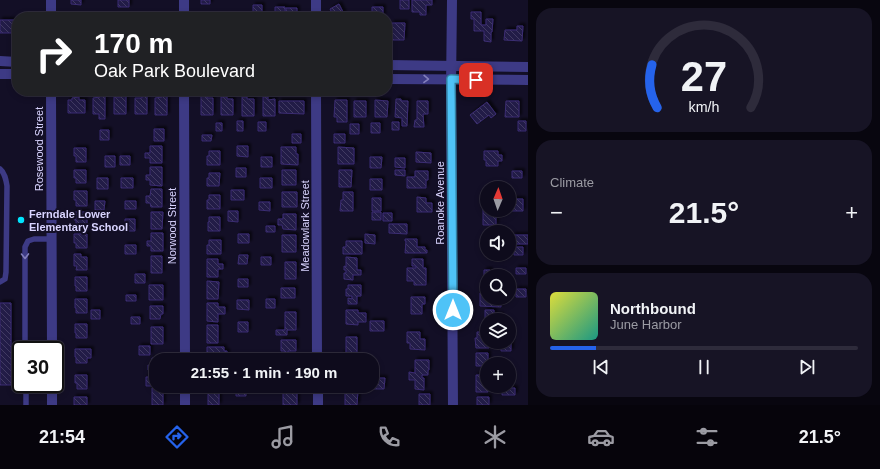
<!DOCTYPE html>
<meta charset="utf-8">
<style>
:root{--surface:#0e0b1c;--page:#171425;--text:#f1f3f6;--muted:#9b9ba3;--line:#2e2b3b;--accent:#2563eb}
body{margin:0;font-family:Arial,sans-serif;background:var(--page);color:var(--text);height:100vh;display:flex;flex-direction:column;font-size:15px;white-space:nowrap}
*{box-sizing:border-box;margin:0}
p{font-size:13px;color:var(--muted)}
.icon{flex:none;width:22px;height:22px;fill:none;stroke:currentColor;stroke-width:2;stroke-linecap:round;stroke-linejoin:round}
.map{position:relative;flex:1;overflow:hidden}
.drawer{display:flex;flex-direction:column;gap:8px;padding:8px;background:#08060f;width:352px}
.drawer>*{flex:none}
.hud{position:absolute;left:12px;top:12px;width:380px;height:84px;border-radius:16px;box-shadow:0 2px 6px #0003,0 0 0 1px var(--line);background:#202124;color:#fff;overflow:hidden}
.needle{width:26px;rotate:2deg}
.buttons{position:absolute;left:480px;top:181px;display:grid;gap:8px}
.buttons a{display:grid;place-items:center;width:36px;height:36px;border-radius:50%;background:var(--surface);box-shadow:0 2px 6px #0003,0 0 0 1px var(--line);font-size:20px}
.speed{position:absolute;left:12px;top:341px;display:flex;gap:8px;font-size:20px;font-weight:700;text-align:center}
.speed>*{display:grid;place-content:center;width:52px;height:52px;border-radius:50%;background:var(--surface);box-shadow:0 2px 6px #0003,0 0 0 1px var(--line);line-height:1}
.speed .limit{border:2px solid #111;border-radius:6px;background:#fff;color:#111}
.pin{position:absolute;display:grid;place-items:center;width:34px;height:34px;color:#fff;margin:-17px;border-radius:8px;box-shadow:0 2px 6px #0006}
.me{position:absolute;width:44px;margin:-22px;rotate:0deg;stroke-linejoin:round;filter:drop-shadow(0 0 3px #0008)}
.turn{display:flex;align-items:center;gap:14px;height:84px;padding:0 16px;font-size:18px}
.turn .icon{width:52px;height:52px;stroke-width:2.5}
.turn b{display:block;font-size:28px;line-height:34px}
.big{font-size:30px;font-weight:600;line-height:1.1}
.drawer .card{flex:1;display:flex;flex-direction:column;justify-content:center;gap:6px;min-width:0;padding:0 14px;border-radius:16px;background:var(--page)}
.drawer .dial{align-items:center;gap:0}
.dial svg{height:104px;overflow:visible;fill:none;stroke:var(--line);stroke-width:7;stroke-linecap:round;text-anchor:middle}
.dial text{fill:var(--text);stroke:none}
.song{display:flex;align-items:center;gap:12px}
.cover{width:48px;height:48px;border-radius:6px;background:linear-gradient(135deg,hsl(60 70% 55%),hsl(170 70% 35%))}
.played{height:4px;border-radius:2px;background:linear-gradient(90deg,var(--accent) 15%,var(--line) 15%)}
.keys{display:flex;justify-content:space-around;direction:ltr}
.heat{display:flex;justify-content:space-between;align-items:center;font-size:22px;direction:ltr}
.trip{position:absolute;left:149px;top:353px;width:230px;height:40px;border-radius:16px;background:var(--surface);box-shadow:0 2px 6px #0003,0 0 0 1px var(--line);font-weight:600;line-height:40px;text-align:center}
.dock{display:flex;height:64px;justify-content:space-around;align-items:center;background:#06040b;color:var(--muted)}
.dock .icon{width:28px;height:28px}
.dock .current{color:var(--accent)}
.dock b{font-size:18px;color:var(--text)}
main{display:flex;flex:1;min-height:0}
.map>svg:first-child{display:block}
.building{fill:url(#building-back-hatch);stroke:#3b2d73;filter:url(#shadow)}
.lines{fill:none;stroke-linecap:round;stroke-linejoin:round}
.service{stroke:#3d3a85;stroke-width:5.5}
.minor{stroke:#3d3a85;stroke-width:10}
.tertiary{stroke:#3d3a85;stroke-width:10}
.oneway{stroke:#837fbc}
.route-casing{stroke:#337fa1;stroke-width:10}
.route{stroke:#4fc3f7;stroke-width:7}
.poi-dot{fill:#00e5ff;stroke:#130f26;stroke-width:1.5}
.labels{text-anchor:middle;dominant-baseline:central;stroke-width:4;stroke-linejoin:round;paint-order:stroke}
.street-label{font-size:11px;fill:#d9d4ff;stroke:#130f26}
.poi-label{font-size:11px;font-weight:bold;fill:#d9d4ff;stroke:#130f26;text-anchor:start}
</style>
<main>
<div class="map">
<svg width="528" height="405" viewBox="0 0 528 405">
<defs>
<pattern id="building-back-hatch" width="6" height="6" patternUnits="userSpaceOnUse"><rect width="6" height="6" fill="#241b47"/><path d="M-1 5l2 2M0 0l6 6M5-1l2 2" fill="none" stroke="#433b63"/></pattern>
<filter id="shadow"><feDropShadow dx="2.5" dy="-2.5" stdDeviation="1" flood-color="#0009"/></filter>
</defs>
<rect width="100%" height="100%" fill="#130f26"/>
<path class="building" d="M71,0h10v5l-10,-1z
M118,0h11v7h-11z
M201,0h9v4h-9z
M400,0h9v9h-9z
M412,0h20v5h-6v10h-6v-3h-8z
M339,4l5,10 -5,3 -2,-4 -4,2 -3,-6z
M253,5h9v10h-9z
M275,7h10v10h-10z
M372,7h11v10h-11z
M286,8h11v9h-11z
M471,12h10v13h5v-6h7l-1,13h-1v10l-7,-1v-10h-10v-12h-3z
M0,20h15v13h-15z
M392,23h13l-1,17h-12z
M517,26h6l-1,15 -18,-1 1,-10h12z
M100,95l5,1v23h-6v-5h-6v-16l7,-1z
M121,95l5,1v18h-12v-17h7z
M142,96h5v18h-12v-16h7z
M162,96h5v19h-12v-17l7,-1z
M201,96h6v2h6v17h-12z
M79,97v3h6v13h-17v-13h4v-2z
M221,97h6v2h6v16h-12z
M242,97h5v2h7v17h-12z
M263,97h5v3l7,-1v17h-12z
M396,99h5v2h7l-1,25h-5v-8l-7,-1z
M335,100h12v22h-10v-5h-3z
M375,100l13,1 -1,16h-12z
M279,101h25v13l-25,-1z
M354,101h12v16h-12z
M417,101h11v13h-5l1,13h-10l1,-7h2z
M506,101h13v16h-14z
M487,102l9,12 -5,4 -2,-3 -12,9 -7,-9z
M237,121h6v10h-6z
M518,121h8v10h-8z
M258,122h8v9h-8z
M392,122h7v8h-7z
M216,123h6v8h-6z
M371,123h9v10h-9z
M350,124h9v10h-9z
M154,129h10v12h-10z
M100,130h9v10h-9z
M292,134h9v9h-9z
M334,134h11v9h-11z
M202,135h10l-1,6h-9z
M150,146h12v17h-12v-5h-5v-5h5z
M237,146h11v11l-11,-1z
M281,147h15v7h2v11l-17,-1z
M338,147l16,1v16h-16z
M74,148h12v14h-10v-6h-2z
M209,151h11v14h-13v-9h2z
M484,151h14v4h4v6h-4v5h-12v-6h-2z
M416,152l15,1v10l-15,-1z
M105,156h10v11h-10z
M120,156h10v9h-10z
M261,157h11v10h-11z
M370,157h12l-1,11h-11z
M395,158h10v10l-10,-1z
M150,167h12v19l-12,-1v-5h-4v-5h4z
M236,168h10v9h-10z
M74,170h12v13h-10v-5h-2z
M282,170h14v15h-14z
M339,170h13l-1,17h-12z
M395,170h10v6l-10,-1z
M415,171h13v9h-2v8h-19v-11h8z
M512,171h10v7h-10z
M209,173h11l-1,13h-12v-8h2z
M97,178h11v11h-11z
M121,178h12v10h-12z
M260,178h12v10h-12z
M370,179h12v11h-12z
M151,189h11v18h-11l-1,-4h-4v-7h4z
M231,190h13v10h-13z
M74,191h13v15h-11v-6h-2z
M282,192h15v15h-15z
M343,192h10v19h-13l1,-11h2z
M209,195h11v14h-13v-9h2z
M417,197l9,1v5h6v9h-15z
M372,198h9v13h-9z
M512,199h11v12h-11z
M95,201h10l-1,9h-9z
M125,201h11v8h-11z
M259,202h11v9l-11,-1z
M483,204h4v6h13v5h-4v10h-13z
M228,211h10v11l-10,-1z
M74,212h13v14h-11v-6h-2z
M151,212h12l-1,17h-11z
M372,212h9v8h-9z
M383,213h9v8h-9z
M283,214h13v16l-13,-1 -1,-4h-4v-6h5z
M209,217h11v14h-12v-9h1z
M125,219h10v12h-10z
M389,224h18v10l-18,-1z
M266,226h9v6h-9z
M151,233h12v18h-12v-5h-4v-5h4z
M74,234h13v14h-11v-5h-2z
M238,234h11v9h-11z
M365,234l10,1v9l-10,-1z
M282,235h14v17h-14z
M513,235h15v9h-15z
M405,239h12v8h8v3h2v3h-22l1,-12h-1z
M209,240h12v14h-14v-9h2z
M346,241h16v13h-19v-7h3z
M125,245h11v9h-11z
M514,247h9v8h-9z
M74,254h7v3h6v13h-11l1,-4h-3z
M239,255h9l-1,9h-9z
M151,256h11v17h-11z
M261,257h10v8h-10z
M346,257l11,1v12h4v5h-8v5l-9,-1v-6h2v-3h-2v-4l2,1z
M207,259h11v5h5v5h-5v8h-11z
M412,259h11v9h3v17h-12v-4h-7v-13h9v-2h-4z
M285,262h11v17h-11z
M516,268h10v6h-10z
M484,270h6v3h5v3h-8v9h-3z
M135,274h10v9h-10z
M75,277h12v14h-11v-5h-1z
M238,279h10v8h-10z
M207,281l12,1 -1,17h-11z
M149,285h14v15h-14z
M348,285h13v11h-4v8h-9v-6l4,1v-3h-6v-7h2z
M281,288h14v10h-14z
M516,289h10v8h-10z
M480,293h7v5h14v9l-21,-1z
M126,295h10v6h-10z
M411,297h14v7h-3v10h-11z
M75,299h12v14h-11v-5h-1z
M266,299h9v9h-9z
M237,300h12v10l-12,-1z
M0,303h11v82h-11z
M207,303h11v4h7v7h-7v8l-11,-1z
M150,306h13v8h-2l-1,5h-10z
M91,310h9v9h-9z
M346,310h12v3h8v9h-8v3l-12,-1z
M485,310h9v5h7v5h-14v3h-2z
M285,312h11v18h-9v5h-11v-5h9z
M131,317h9v7h-9z
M370,321h14v10h-14z
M238,322h10v10h-10z
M75,324h12v14h-11v-5h-1z
M207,325h11v18h-11z
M151,327h12v17h-12z
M407,332h13v7h5v11l-15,-1v-6h-3z
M477,332h10v10h7v2h-5v4h-13l-1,-10h2z
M346,337h11v16h-5v6h-10v-6h4z
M281,340h15v11h-8v4h2v5h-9v-5h4v-4h-4z
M509,340h2v11h-10v-9h8z
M139,346h11v9h-11z
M207,347h17v4h3v9h-20z
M75,349h16v9h-4v5h-11v-6h-1z
M476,353h12v11h-1v2h-11z
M152,358h11v2h-7v26h-10v-9h8v-2h-2v-4l-4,-1v-5l3,1z
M415,360h14v10h-1v5h-6v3h2v12l-9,-1v-9h-6v-8l6,1z
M75,375h12v14h-10v-6h-2z
M476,375h11v11h5v2h-4v4h-12z
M374,378h11l-1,11h-10z
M152,388h11v17h-11z
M502,388h13v7h-13z
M236,389h10v7h-10z
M345,390h13l-1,15h-12z
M208,391h11v14h-11z
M283,391h14v14h-14z
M419,394h11v11h-11z
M74,397h13v8h-13z
M477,397h12v8h-12z"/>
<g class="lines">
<path class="service" d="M0,169c5,4 6,11 7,17l-1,86 -1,7 -5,3
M25,350v-103l3,-6 6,-2h17
M26,384v21"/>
<path class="minor" d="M184,0v17
M316,0v17
M452,0l-1,88 2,317
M51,17v-17
M51,91l1,259
M184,91l1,269
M316,91l1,269
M52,384v21
M185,386v19
M318,386v19"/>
<path class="tertiary" d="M0,61l17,1
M387,65l141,2
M0,74h17
M387,79l141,1"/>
</g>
<defs><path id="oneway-chevron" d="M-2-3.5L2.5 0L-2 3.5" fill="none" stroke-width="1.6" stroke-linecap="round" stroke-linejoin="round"/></defs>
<g class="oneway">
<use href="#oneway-chevron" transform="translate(426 79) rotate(1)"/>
<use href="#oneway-chevron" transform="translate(25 256) rotate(89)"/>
</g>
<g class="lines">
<defs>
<path id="route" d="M453,310l-2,-231 25,1"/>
</defs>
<use href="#route" class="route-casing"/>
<use href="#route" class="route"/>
</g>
<circle class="poi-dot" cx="21" cy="220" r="4"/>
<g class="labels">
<g class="street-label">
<text transform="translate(39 149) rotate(-90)">Rosewood Street</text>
<text transform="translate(440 203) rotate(-90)">Roanoke Avenue</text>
<text transform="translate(172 226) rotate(-90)">Norwood Street</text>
<text transform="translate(305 226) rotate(-90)">Meadowlark Street</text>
</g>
<g class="poi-label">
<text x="29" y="214">Ferndale Lower<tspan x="29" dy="13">Elementary School</tspan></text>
</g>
</g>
</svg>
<div class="buttons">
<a><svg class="needle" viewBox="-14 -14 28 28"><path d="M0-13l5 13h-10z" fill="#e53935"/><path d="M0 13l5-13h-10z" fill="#9b9ba3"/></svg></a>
<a><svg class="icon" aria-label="sound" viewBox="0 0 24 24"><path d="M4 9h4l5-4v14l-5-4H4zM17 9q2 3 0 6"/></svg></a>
<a><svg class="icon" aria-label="search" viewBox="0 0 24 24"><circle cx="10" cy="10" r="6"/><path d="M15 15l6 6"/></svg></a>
<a><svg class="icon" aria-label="layers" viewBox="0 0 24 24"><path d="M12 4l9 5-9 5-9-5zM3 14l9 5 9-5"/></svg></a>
<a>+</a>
</div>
<div class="speed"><div class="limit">30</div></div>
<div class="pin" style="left:476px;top:80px;background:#d93025"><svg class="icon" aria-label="arrive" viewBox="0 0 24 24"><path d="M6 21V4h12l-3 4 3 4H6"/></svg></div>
<svg class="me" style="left:453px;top:310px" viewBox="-20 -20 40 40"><circle r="17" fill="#4fc3f7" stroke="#fff" stroke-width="3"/><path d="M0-11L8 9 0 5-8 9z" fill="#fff"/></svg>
<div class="trip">21:55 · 1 min · 190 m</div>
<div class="hud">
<div class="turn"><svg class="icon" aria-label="right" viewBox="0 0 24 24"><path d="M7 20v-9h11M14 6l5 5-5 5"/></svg><div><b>170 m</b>Oak Park Boulevard</div></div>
</div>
</div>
<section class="drawer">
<div class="card dial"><svg viewBox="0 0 100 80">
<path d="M14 69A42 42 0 1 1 86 69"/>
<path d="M14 69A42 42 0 0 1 10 36" stroke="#2563eb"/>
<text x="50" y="56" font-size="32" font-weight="700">27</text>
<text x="50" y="72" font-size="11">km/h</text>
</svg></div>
<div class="card"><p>Climate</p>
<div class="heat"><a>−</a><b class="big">21.5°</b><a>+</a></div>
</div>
<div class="card">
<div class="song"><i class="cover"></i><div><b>Northbound</b><p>June Harbor</p></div></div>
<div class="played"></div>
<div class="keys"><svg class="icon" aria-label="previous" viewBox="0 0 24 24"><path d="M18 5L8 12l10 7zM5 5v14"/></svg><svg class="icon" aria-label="pause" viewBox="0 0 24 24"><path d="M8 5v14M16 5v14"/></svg><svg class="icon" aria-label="next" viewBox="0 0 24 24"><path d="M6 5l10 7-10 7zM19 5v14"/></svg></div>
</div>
</section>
</main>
<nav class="dock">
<b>21:54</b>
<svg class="icon current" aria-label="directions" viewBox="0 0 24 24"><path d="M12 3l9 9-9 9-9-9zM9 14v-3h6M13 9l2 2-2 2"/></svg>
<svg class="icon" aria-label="music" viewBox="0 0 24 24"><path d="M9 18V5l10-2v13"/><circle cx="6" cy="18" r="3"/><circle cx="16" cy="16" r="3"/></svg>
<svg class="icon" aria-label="phone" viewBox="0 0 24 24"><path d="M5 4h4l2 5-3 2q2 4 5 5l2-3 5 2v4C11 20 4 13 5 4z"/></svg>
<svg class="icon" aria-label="climate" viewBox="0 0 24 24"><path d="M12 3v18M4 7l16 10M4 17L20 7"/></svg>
<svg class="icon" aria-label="car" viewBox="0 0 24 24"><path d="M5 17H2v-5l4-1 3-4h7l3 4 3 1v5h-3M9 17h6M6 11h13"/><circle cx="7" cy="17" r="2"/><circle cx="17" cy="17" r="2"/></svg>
<svg class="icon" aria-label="filters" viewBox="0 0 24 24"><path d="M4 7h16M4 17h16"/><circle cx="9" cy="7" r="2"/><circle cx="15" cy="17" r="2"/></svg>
<b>21.5°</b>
</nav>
